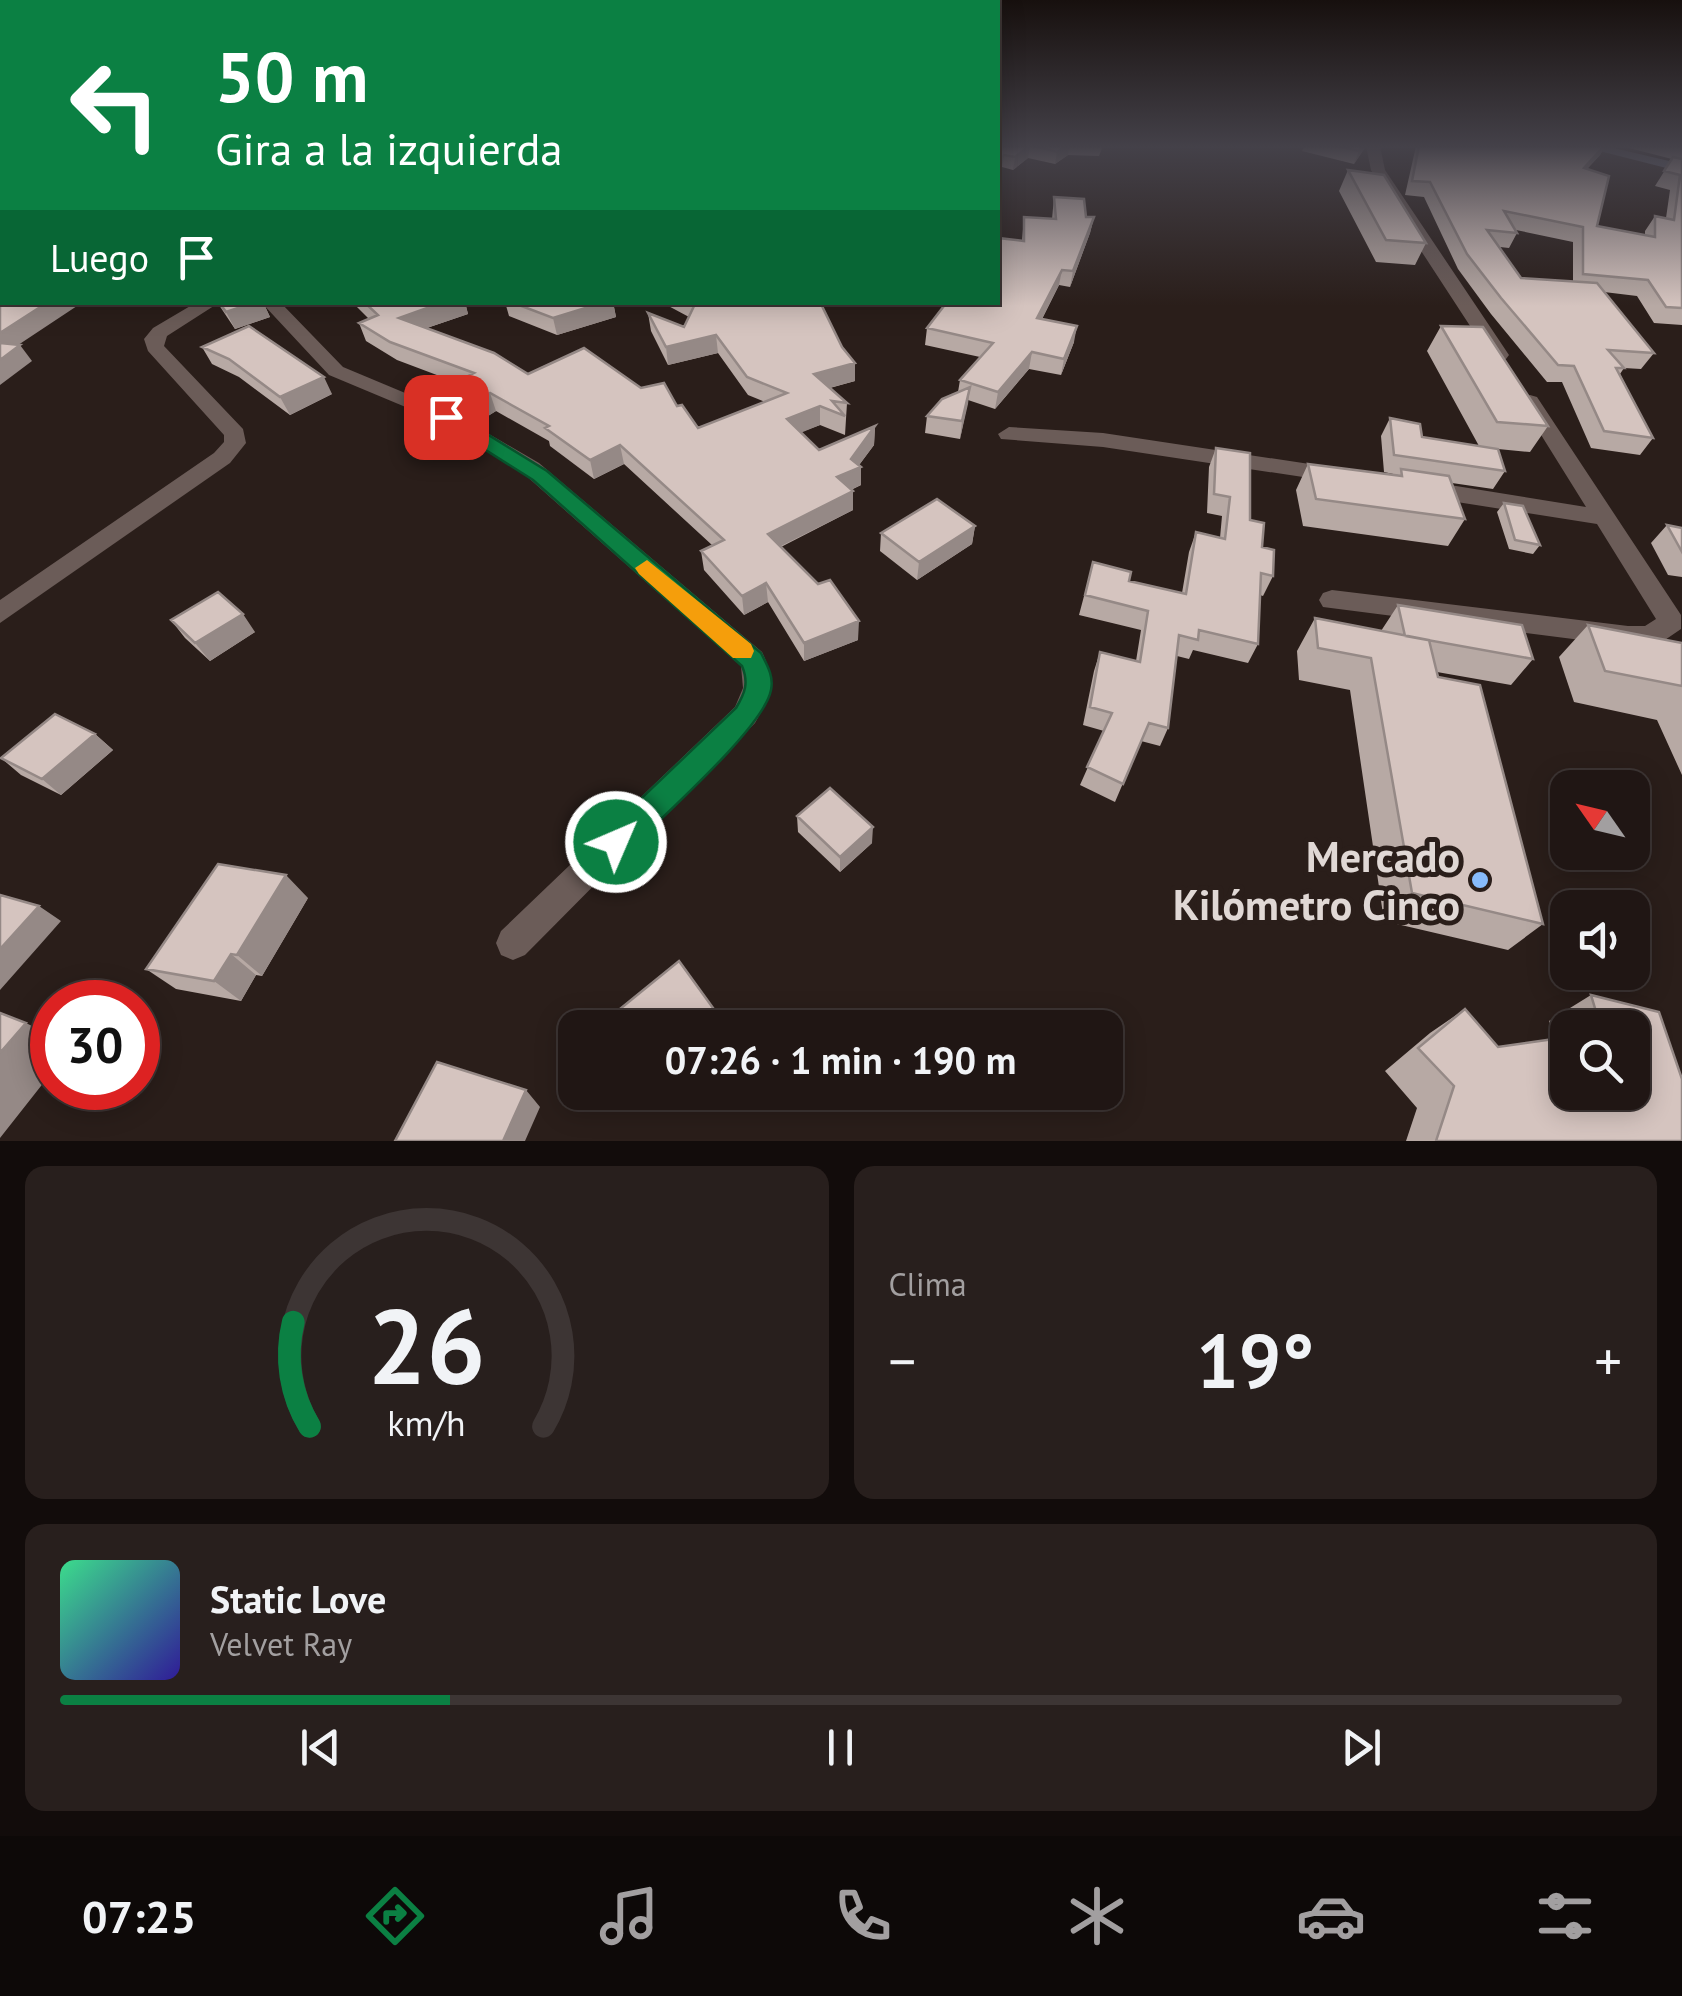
<!DOCTYPE html>
<html lang="es">
<meta charset="utf-8">
<style>
:root{--surface:#201614;--page:#281f1d;--text:#f1f3f6;--muted:#a29fa0;--line:#3d3534;--accent:#0b8043}
body{margin:0;font-family:"PT Sans",sans-serif;background:var(--page);color:var(--text);height:100vh;display:flex;flex-direction:column;font-size:38px;white-space:nowrap}
*{box-sizing:border-box;margin:0}
p{font-size:32px;color:var(--muted)}
.icon{flex:none;width:55px;height:55px;fill:none;stroke:currentColor;stroke-width:2;stroke-linecap:round;stroke-linejoin:round}
.map{position:relative;height:1141px;overflow:hidden}
.drawer{display:flex;flex-direction:column;gap:25px;padding:25px;background:#120c0b;flex:1}
.drawer>*{flex:none}
.banner{position:absolute;left:0px;top:0px;width:1000px;height:305px;box-shadow:0 5px 25px #0003,0 0 0 2px var(--line);background:#0b8043;color:#fff;overflow:hidden}
.needle{width:65px;rotate:304deg}
.fabs{position:absolute;left:1550px;top:770px;display:grid;gap:20px}
.fabs a{display:grid;place-items:center;width:100px;height:100px;border-radius:20px;background:var(--surface);box-shadow:0 5px 25px #0003,0 0 0 2px var(--line);font-size:50px}
.speed{position:absolute;left:30px;top:980px;display:flex;gap:20px;font-size:50px;font-weight:700;text-align:center}
.speed>*{display:grid;place-content:center;width:130px;height:130px;border-radius:50%;background:var(--surface);box-shadow:0 5px 25px #0003,0 0 0 2px var(--line);line-height:1}
.speed .limit{border:15px solid #d22;background:#fff;color:#111}
.pin{position:absolute;display:grid;place-items:center;width:85px;height:85px;color:#fff;margin:-42px;border-radius:20px;box-shadow:0 5px 15px #0006}
.me{position:absolute;width:110px;margin:-55px;rotate:45deg;stroke-linejoin:round;filter:drop-shadow(0 0 8px #0008)}
.turn{display:flex;align-items:center;gap:35px;height:210px;padding:0 50px;font-size:45px}
.turn .icon{width:130px;height:130px;stroke-width:2.5}
.turn b{display:block;font-size:70px;line-height:85px}
.then{display:flex;align-items:center;height:95px;padding:0 50px;background:#0003;gap:20px;font-size:38px}
.big{font-size:75px;font-weight:800;line-height:1.1}
.drawer .card{flex:1;display:flex;flex-direction:column;justify-content:center;gap:15px;min-width:0;padding:0 35px;border-radius:20px;background:var(--page)}
.drawer .dial{align-items:center;gap:0}
.dial svg{height:260px;overflow:visible;fill:none;stroke:var(--line);stroke-width:7;stroke-linecap:round;text-anchor:middle}
.dial text{fill:var(--text);stroke:none}
.song{display:flex;align-items:center;gap:30px}
.cover{width:120px;height:120px;border-radius:15px;background:linear-gradient(135deg,hsl(150 70% 55%),hsl(250 70% 35%))}
.played{height:10px;border-radius:5px;background:linear-gradient(90deg,var(--accent) 25%,var(--line) 25%)}
.keys{display:flex;justify-content:space-around;direction:ltr}
.heat{display:flex;justify-content:space-between;align-items:center;font-size:55px;direction:ltr}
.drawer .tiles{flex:1;display:grid;gap:25px;grid-template-columns:1fr 1fr}
.card:last-child{grid-column:span 2}
.trip{position:absolute;left:558px;top:1010px;width:565px;height:100px;border-radius:20px;background:var(--surface);box-shadow:0 5px 25px #0003,0 0 0 2px var(--line);font-weight:800;line-height:100px;text-align:center}
.tab-bar{display:flex;height:160px;justify-content:space-around;align-items:center;background:#0d0908;color:var(--muted)}
.tab-bar .icon{width:70px;height:70px}
.tab-bar .active{color:var(--accent)}
.tab-bar b{font-size:45px;color:var(--text)}
.map>svg:first-child{display:block}
.lines{fill:none;stroke-linecap:round;stroke-linejoin:round}
.street{fill:#6b5c58;fill-rule:evenodd}
.secondary{fill:#6f7689;fill-rule:evenodd}
.wall{fill:#b7a9a4;fill-rule:evenodd}
.shaded-wall{fill:#958986}
.building{fill:#d5c4bf;stroke:#958986;stroke-width:2.5}
.route{fill:#0b8043;stroke:#07532c;stroke-width:2.5}
.slow{fill:#f59e0b}
.poi-dot{fill:#87bbfb;stroke:#2a1e1a;stroke-width:4}
.labels{text-anchor:middle;dominant-baseline:central;stroke-width:10;stroke-linejoin:round;paint-order:stroke}
.near-poi-label{font-size:42px;font-weight:bold;fill:#e0d8d5;stroke:#2a1e1a;text-anchor:end}
</style>
<div class="map">
<svg width="1682" height="1141" viewBox="0 0 1682 1141">
<rect width="100%" height="100%" fill="#2a1e1a"/>
<g class="lines">
<path class="street" d="M1366,146h14l5,24 124,185 -3,4h-14l-3,-4 -105,-161 -13,-24z
M197,302h23l-53,34 -3,10 79,83 3,14 -16,20 -230,160v-23l214,-147 10,-11v-7l-76,-84 -4,-12 9,-11z
M261,302h19l63,65 110,46 86,50 223,189c14,28 7,46 -7,71l-230,232 -12,5 -12,-5 -5,-12 5,-12 234,-224 8,-19 -2,-22 -218,-193 -84,-52 -110,-46z
M1530,395l7,2 144,218v14l-22,15 -31,2 -305,-39 -4,-7 4,-7 9,-3 296,36h17l11,-7 -59,-95 -172,-27 -11,-8 11,-8 161,26 -66,-106z
M1009,427l94,6 233,35 11,7 -11,7 -233,-35 -102,-8 -3,-5z"/>
<path class="secondary" d="M1580,146h25l77,18v8z"/>
</g>
<path class="wall" d="M998,146h105l-4,10 -31,-1 -13,9 -27,-6 -15,12 -11,-3z
M1304,146h62l-12,18 -52,-13z
M1416,146h189l-5,9 -13,14 10,57 48,9v-4l10,-15 11,2 4,-28 -15,-4 17,-27 -51,-13h61v179l-28,-2 -17,-27 -33,-4 50,61 -13,16 -17,-1 -4,6 33,64 -13,17 -49,-7 -29,-66h-15l-56,-68 -33,-45 -34,-72 -19,-2zM1516,230l57,12v40l-52,-4 -21,-31 9,1 8,-15z
M1348,170l78,73 -11,22 -39,-3 -37,-71z
M1054,197l32,20h8l-4,16 -20,54 -11,-2 -17,34 32,23 -13,33 -32,-6 -34,40 -27,-9 -8,39 -35,-6 2,-17 31,-24 2,-12 20,-23 -55,-12 2,-17 95,-87 2,-24 28,2z
M217,302h46l7,15 -35,12z
M352,302h113l3,12 -41,14 101,46 113,14 36,18 21,22 67,-26 -17,-7 -30,-42 -50,12 -17,-34 -3,-18 36,14 5,-10 -28,-15h159l35,79 -25,7 17,15 -2,32 -25,-10 -19,7 18,18 56,-24 -1,19 -15,20 2,2v18l-10,5 2,20 -72,37 77,93 -54,21 -36,-59 -24,13 -40,-45 -3,-19 11,-6 -88,-81 -30,15 -44,-33 -1,-5 -53,-30 -8,5 -24,-17 -6,-16 -61,-23 -31,-19 -7,-18 10,-4z
M505,302h108l3,15 -59,18 -48,-19z
M1441,326l107,100 -18,26 -32,-3 7,22 -12,18 -41,-6 13,36 -17,27 -145,-20 -7,-36 12,-26 90,11 -14,-3 -3,-36 9,-18 32,19 57,9 -52,-95z
M202,347l130,47 -42,21 -51,-38 -27,-13z
M1216,448l34,72 23,56 -10,20 -3,-1 -2,49 -10,19 -55,-13 -4,9 -12,-3 -9,72 -8,18 -19,-5 -26,61 -35,-17 24,-54 -21,-6 11,-54 6,-19 36,9 5,-31 -62,-15 14,-53 36,19 53,12 7,-41 7,-20 24,6 2,-22 -15,-3 2,-46z
M1504,503l36,42 -7,9 -24,-5 -12,-37z
M1667,525l15,3v49l-14,-2 -17,-32z
M975,526l-3,18 -55,36 -37,-29 1,-18z
M1398,605l135,54 -22,26 -74,-13 106,252 -35,26 -124,-29 -34,-231 -51,-10 -2,-29 18,-33 66,13z
M171,620l84,12 -45,29 -25,-23z
M1588,625l94,18v132l-25,-55 -83,-18 -15,-45z
M95,734l18,16 -52,45 -40,-20 -20,-17z
M797,816l75,27 -32,29 -42,-40z
M308,898l-46,78 -6,-1 -15,26 -65,-12 -30,-20z
M1591,995l68,17 23,67v62h-276l11,-33 -32,-37 45,-38 35,-24 33,38 56,-8 -5,-18zM1568,1028h64v64h-64z"/>
<path class="shaded-wall" d="M1030,146l-2,12 -15,12 2,-13z
M1065,146h4l-1,9 -13,9 2,-12z
M1362,146h4l-12,18 5,-13z
M1604,146h1l-5,9 -25,27 9,-14z
M1004,155l-2,12 -4,6v-11z
M1094,217l-4,16 -20,54 3,-16z
M1062,270l-3,15 -25,50 3,-17z
M48,302h35l-83,55v-24z
M256,302h7l7,15 -35,12 -9,-17z
M444,302h21l3,12 -62,21 -7,-17z
M605,302h8l3,15 -59,18 -4,-17z
M1077,326l-3,16 -13,33 3,-16z
M716,335l2,18 -50,12 -2,-18z
M20,345l12,16 -32,24v-25z
M1032,352l-3,17 -34,40 3,-17z
M855,363v18l-41,11v-18z
M324,377l8,17 -42,21 -10,-18z
M970,387l-2,17 -8,35 2,-18z
M490,393l6,18 -8,5 -6,-19z
M820,406v19l-32,13 -1,-19z
M875,426l-1,19 -17,23 4,-1v18l-24,11v-19z
M620,445l4,19 -30,15 -4,-19z
M853,491v19l-84,42 -1,-18z
M975,526l-3,18 -55,36 2,-18z
M766,583l2,19 -24,13 -2,-19z
M243,614l12,18 -45,29 -15,-18z
M859,621l-1,19 -54,21v-18z
M95,734l18,16 -52,45 -19,-16z
M873,827l-1,16 -32,29v-15z
M286,875l22,23 -46,78 -25,-21z
M39,906l22,15 -61,69v-41z
M231,954l25,21 -15,26 -27,-20z
M721,1019l2,9h-13z
M26,1023l26,13v36l-52,66v-85z
M526,1090l14,17 -15,34h-22z"/>
<path class="building" d="M998,146h31l-14,11 -11,-2 -6,7z
M1034,146h31l-8,6z
M1337,146h25l-3,5z
M1419,146h185l-20,22 25,8 -12,50 58,11v-21l19,4 6,-45 -16,-4 9,-14 9,2v149l-16,-1 -18,-27 -65,-6v-47l-79,-16 13,22 -30,-3 34,48 76,5 57,70 -46,-3 16,18h-8l37,70 -49,-7 -30,-65 -16,-1 -57,-67 -34,-44 -37,-72 -18,-1z
M1348,170l36,5 42,68 -40,-3z
M1054,197l30,2 2,18h8l-21,54 -11,-1 -25,48 40,8 -13,33 -32,-7 -34,40 -38,-12 33,-37 -66,-15 20,-26h51v-64l26,3v-24l32,2z
M2,274v28h46l-48,31v-57z
M219,302h37l-30,10z
M364,302h80l-45,16 95,35 34,21 56,-26 57,40 23,-5 13,23 5,-1 16,23 89,-35 -40,-16 -31,-42 -50,12 -18,-34 36,14 11,-23 -3,-2h128l22,45 13,16 -41,11 33,29 -15,-2 13,15 -25,-10 -33,13 32,31 56,-24 -24,33 10,8 -24,10 16,14 -85,43 50,50 12,-4 29,41 -55,22 -38,-60 -24,13 -41,-45 23,-11 -104,-95 -30,15 -45,-32 4,-2 -59,-33 -8,4 -24,-16 16,-8 -84,-31 -31,-19 19,-8z
M511,302h94l-52,16z
M249,326l75,51 -44,20 -51,-38 -27,-12z
M1441,326l42,1 65,99 -51,-4z
M0,343l20,2 -20,15z
M970,387l-8,34 -35,-5 15,-17z
M1390,418l30,6 2,13 76,12 7,22 -111,-16z
M1216,448l34,5v67l14,3 -2,24 12,3 -1,26 -12,-3 -3,71 -59,-14 -1,10 -19,-5 -11,93 -19,-5 -26,61 -36,-17 25,-54 -22,-6 10,-55 40,10 8,-51 -63,-16 8,-33 38,10 -2,9 57,13 10,-62 29,7 5,-42 -16,-3z
M1308,464l94,12 -1,-7 48,7 16,43 -149,-20z
M937,499l38,27 -56,36 -38,-29z
M1504,503l19,3 17,39 -25,-5z
M1667,525l15,3v24z
M218,592l25,22 -48,29 -24,-23z
M1398,605l124,20 11,34 -128,-23z
M1315,618l114,22 9,37 42,8 63,239 -131,-31 -41,-235 -53,-10z
M1588,625l94,18v43l-77,-15z
M55,714l40,20 -53,45 -41,-21z
M830,788l43,39 -33,30 -43,-41z
M218,864l68,11 -49,80 -6,-1 -17,27 -68,-12z
M0,895l39,11 -39,43z
M679,961l42,58 -11,9h-86l-9,-15z
M1591,995l68,17 23,67v62h-246l18,-55 -36,-38 47,-39 33,38 70,-10v55h64v-64h-31z
M0,1013l26,10 -26,30z
M437,1062l89,28 -23,51h-108z"/>
<linearGradient id="sky" x2="0" y2="1"><stop stop-color="#17100e"/><stop offset="0.48" stop-color="#444149"/><stop offset="1" stop-color="#444149" stop-opacity="0"/></linearGradient>
<rect width="1682" height="306" fill="url(#sky)"/>
<path class="route" d="M440,413h13l94,58 214,182c6,12 13,23 10,37 -7,38 -113,130 -144,162l-11,4 -10,-4 -4,-10 4,-10 130,-124c9,-15 13,-25 6,-42l-209,-186 -93,-59z"/>
<path class="slow" d="M647,560l104,84 3,7 -3,7h-18l-94,-84 -4,-6z"/>
<circle class="poi-dot" cx="1480" cy="880" r="10"/>
<g class="labels">
<g class="near-poi-label">
<text x="1460" y="856">Mercado<tspan x="1460" dy="48">Kilómetro Cinco</tspan></text>
</g>
</g>
</svg>
<div class="fabs">
<a><svg class="needle" viewBox="-14 -14 28 28"><path d="M0-13l5 13h-10z" fill="#e53935"/><path d="M0 13l5-13h-10z" fill="#a29fa0"/></svg></a>
<a><svg class="icon" aria-label="sound" viewBox="0 0 24 24"><path d="M4 9h4l5-4v14l-5-4H4zM17 9q2 3 0 6"/></svg></a>
<a><svg class="icon" aria-label="search" viewBox="0 0 24 24"><circle cx="10" cy="10" r="6"/><path d="M15 15l6 6"/></svg></a>
</div>
<div class="speed"><div class="limit">30</div></div>
<div class="pin" style="left:446px;top:417px;background:#d93025"><svg class="icon" aria-label="arrive" viewBox="0 0 24 24"><path d="M6 21V4h12l-3 4 3 4H6"/></svg></div>
<svg class="me" style="left:616px;top:842px" viewBox="-20 -20 40 40"><circle r="17" fill="#0b8043" stroke="#fff" stroke-width="3"/><path d="M0-11L8 9 0 5-8 9z" fill="#fff"/></svg>
<div class="trip">07:26 · 1 min · 190 m</div>
<div class="banner">
<div class="turn"><svg class="icon" aria-label="left" viewBox="0 0 24 24"><path d="M17 20v-9H6M10 6l-5 5 5 5"/></svg><div><b>50 m</b>Gira a la izquierda</div></div>
<div class="then">Luego<svg class="icon" aria-label="arrive" viewBox="0 0 24 24"><path d="M6 21V4h12l-3 4 3 4H6"/></svg></div>
</div>
</div>
<section class="drawer">
<div class="tiles">
<div class="card dial"><svg viewBox="0 0 100 80">
<path d="M14 69A42 42 0 1 1 86 69"/>
<path d="M14 69A42 42 0 0 1 9 37" stroke="#0b8043"/>
<text x="50" y="56" font-size="32" font-weight="700">26</text>
<text x="50" y="72" font-size="11">km/h</text>
</svg></div>
<div class="card"><p>Clima</p>
<div class="heat"><a>−</a><b class="big">19°</b><a>+</a></div>
</div>
<div class="card">
<div class="song"><i class="cover"></i><div><b>Static Love</b><p>Velvet Ray</p></div></div>
<div class="played"></div>
<div class="keys"><svg class="icon" aria-label="previous" viewBox="0 0 24 24"><path d="M18 5L8 12l10 7zM5 5v14"/></svg><svg class="icon" aria-label="pause" viewBox="0 0 24 24"><path d="M8 5v14M16 5v14"/></svg><svg class="icon" aria-label="next" viewBox="0 0 24 24"><path d="M6 5l10 7-10 7zM19 5v14"/></svg></div>
</div>
</div>
</section>
<nav class="tab-bar">
<b>07:25</b>
<svg class="icon active" aria-label="directions" viewBox="0 0 24 24"><path d="M12 3l9 9-9 9-9-9zM9 14v-3h6M13 9l2 2-2 2"/></svg>
<svg class="icon" aria-label="music" viewBox="0 0 24 24"><path d="M9 18V5l10-2v13"/><circle cx="6" cy="18" r="3"/><circle cx="16" cy="16" r="3"/></svg>
<svg class="icon" aria-label="phone" viewBox="0 0 24 24"><path d="M5 4h4l2 5-3 2q2 4 5 5l2-3 5 2v4C11 20 4 13 5 4z"/></svg>
<svg class="icon" aria-label="climate" viewBox="0 0 24 24"><path d="M12 3v18M4 7l16 10M4 17L20 7"/></svg>
<svg class="icon" aria-label="car" viewBox="0 0 24 24"><path d="M5 17H2v-5l4-1 3-4h7l3 4 3 1v5h-3M9 17h6M6 11h13"/><circle cx="7" cy="17" r="2"/><circle cx="17" cy="17" r="2"/></svg>
<svg class="icon" aria-label="filters" viewBox="0 0 24 24"><path d="M4 7h16M4 17h16"/><circle cx="9" cy="7" r="2"/><circle cx="15" cy="17" r="2"/></svg>
</nav>
